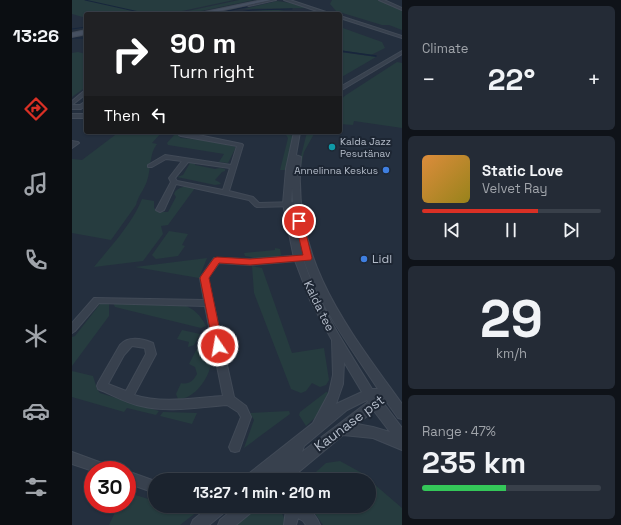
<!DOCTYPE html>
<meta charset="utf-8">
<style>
:root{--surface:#1b232e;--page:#242b36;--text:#f1f3f6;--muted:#a0a4aa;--line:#39404a;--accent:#d93025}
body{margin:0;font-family:"Space Grotesk",sans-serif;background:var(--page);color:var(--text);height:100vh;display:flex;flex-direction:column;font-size:15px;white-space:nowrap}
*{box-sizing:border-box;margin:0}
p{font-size:13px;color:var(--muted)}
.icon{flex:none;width:22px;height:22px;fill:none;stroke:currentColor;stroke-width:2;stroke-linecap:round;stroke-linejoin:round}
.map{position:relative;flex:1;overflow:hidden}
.drawer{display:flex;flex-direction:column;gap:6px;padding:6px;background:#0f1319;width:219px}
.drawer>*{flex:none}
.guide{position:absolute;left:12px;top:12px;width:258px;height:122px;border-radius:4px;box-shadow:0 1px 3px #0004,0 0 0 1px var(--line);background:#202124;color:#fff;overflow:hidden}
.speed{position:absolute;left:12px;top:461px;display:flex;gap:8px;font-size:20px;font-weight:700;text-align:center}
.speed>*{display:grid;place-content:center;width:52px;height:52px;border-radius:50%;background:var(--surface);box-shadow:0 1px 3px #0004,0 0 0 1px var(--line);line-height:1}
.speed .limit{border:6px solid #d22;background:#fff;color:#111}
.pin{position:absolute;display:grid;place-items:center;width:34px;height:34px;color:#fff;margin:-17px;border:2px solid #fff;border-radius:50%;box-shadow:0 1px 4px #0007}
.me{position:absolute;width:44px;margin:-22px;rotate:348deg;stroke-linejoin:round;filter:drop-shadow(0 0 3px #0008)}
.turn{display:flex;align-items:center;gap:14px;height:84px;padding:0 20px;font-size:18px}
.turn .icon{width:52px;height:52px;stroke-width:2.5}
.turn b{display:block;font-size:28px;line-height:34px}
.then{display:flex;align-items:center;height:38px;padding:0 20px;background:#0003;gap:8px;font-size:15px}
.big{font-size:30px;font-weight:700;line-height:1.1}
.drawer .card{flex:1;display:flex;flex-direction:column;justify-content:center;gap:6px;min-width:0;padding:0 14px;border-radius:6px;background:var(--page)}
.drawer .dial{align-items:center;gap:0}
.dial b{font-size:52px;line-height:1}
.song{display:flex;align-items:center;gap:12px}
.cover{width:48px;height:48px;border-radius:6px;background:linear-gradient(135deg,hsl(30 70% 55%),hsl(50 70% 35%))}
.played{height:4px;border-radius:2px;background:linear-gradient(90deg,var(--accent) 65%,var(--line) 65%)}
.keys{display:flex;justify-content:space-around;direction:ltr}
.heat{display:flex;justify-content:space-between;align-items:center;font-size:22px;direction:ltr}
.charge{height:6px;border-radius:3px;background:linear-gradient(90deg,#34c759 47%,var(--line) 0)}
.trip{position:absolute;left:76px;top:473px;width:228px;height:40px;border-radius:20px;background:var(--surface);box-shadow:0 1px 3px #0004,0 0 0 1px var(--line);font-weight:700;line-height:40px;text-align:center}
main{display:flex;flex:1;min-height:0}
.menu{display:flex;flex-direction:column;width:72px;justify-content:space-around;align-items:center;background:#0b0e12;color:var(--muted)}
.menu .icon{width:28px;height:28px}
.menu .on{color:var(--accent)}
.menu b{font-size:18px;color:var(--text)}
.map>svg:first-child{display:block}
.green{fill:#263c3f}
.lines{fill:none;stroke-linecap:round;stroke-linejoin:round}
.stream-far1{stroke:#17263c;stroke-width:1}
.stream{stroke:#17263c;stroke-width:1.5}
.minor-casing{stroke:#414a57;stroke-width:2}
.tertiary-casing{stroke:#414a57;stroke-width:2}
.secondary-casing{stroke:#414a57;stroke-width:2}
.minor{fill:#38414e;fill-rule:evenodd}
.tertiary{fill:#38414e;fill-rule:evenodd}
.secondary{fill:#465061;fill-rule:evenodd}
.route{fill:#d93025;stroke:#8d1f18}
.culture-dot{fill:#0f9aa8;stroke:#1d2633;stroke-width:1.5}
.shop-dot{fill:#3f7fe0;stroke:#1d2633;stroke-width:1.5}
.labels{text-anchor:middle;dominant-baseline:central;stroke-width:4;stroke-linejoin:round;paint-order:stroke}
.far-poi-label{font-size:10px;fill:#b4bcc9;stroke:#1d2633;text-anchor:start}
.poi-label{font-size:12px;fill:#b4bcc9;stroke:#1d2633;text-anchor:start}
.street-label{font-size:12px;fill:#b4bcc9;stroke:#1d2633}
.near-street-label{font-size:14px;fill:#b4bcc9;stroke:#1d2633}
</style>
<main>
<nav class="menu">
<b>13:26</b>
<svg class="icon on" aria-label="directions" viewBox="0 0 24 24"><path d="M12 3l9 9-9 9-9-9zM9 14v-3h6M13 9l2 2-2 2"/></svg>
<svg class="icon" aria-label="music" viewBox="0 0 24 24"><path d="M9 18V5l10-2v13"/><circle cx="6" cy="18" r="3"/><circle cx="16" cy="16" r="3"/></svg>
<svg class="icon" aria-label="phone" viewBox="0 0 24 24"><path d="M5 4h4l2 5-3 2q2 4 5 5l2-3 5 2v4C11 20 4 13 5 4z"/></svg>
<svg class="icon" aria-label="climate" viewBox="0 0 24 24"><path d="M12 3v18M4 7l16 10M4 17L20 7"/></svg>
<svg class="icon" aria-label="car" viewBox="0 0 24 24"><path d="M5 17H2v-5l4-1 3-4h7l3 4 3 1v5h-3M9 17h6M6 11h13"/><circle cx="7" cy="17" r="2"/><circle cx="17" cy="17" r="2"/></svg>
<svg class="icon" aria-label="filters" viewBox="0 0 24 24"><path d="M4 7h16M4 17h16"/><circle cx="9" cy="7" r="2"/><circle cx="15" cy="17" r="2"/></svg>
</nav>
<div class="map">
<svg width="330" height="525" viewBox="0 0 330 525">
<rect width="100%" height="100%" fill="#242f3e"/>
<path class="green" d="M0,0h162l-66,14h-82v4l-14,-4z
M167,0h15l-67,14h-13z
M260,0h49l21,9v21l-13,-5h-7l-46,-14 -6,-7z
M205,1l14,2 15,5 -62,1z
M202,9l26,5h-64l14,-3z
M268,27l42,15 3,6 -14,7 -31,-5z
M6,52l8,2v33l-14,10v-44z
M268,52l36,5 -36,21z
M325,62l5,1v65l-48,-7 -1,4 -13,-1v-24l6,-5z
M47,132h43l-10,11 5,1c-8,10 -6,25 -10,37 -3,9 -9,15 -11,24l-25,35 -39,-7v-74l10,1z
M212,132h6l3,6 -7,32h-6l8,-32z
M235,132h8l-11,20 -4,19v-11z
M103,134l4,1 1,3 33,3 23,6 -8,16 -9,-1 5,-8 -56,-9 -1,-2z
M118,163l5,1v1l20,4 5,-1 5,1v2l-3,1 -7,8 4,2 2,2 -6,1 -38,-8 6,-2z
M113,186l10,2 -27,37 -7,1 2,8 -20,27 -49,6c17,-21 38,-43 48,-68l12,2v7l5,4h9l8,-15 -2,-3c2,-5 6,-6 11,-8z
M97,231l19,3 -6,11 3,1 -7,10 -22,3 -4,-4z
M203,248l5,1 1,6c-11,6 -24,3 -36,1l-1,-3 31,-3z
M135,258l-8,20 -64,-11z
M180,266l10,2 30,85 32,-5 5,32 -3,5 -6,2 -8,-4 -6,8 -5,2 -10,-4 -37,-96z
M41,303l70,2c12,4 17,10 23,21l-5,2 -86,-21z
M28,304h9v12l-37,50v-29l3,-1z
M110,330l18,4 -6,11 -6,2 1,-5 -12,-3z
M136,333l3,3c2,21 2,37 -13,53 -6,6 -12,10 -20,10l-2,-5 5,-11c8,2 12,-2 16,-9l-2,-7 -6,-3 15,-29z
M0,371l21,5 4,13 3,4 59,18 -3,4 -29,-7 -3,4 -52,-15z
M254,392l6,1 -13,21 -13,12 -7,-11 1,-3z
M217,411l1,3 -46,34 10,-28 -4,-7z
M91,412l34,1 -5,11 -32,-8z
M268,461l20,11 42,36v17h-79l-13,-19h59v-26h-62l19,-17z
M57,483l3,11 23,7v5h46l1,2 -22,17h-71l10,-21h8v-18z
M186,506h18c5,6 10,11 8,19h-48z"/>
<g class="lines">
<path class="stream-far1" d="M13,0l63,14
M142,14l60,-13
M155,14l25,-4 40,-1
M0,29l14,-2
M0,38h14"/>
<path class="stream" d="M268,51l36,5"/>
<defs>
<path id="minor" d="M307,0h5l18,8v2z
M12,91h2v3l-14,11h8l6,-4v4l-5,4h-9v-8z
M106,132h6l58,12 1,1 -14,46 24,6 6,6 38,-1 3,2 -3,2 -40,1 -2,-1 -6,-6 -73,-16 -12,26 -4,2 -4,-2 15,-28 -2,-4 13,-17 -16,-2 -14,8h-4v-2l17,-10 66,10 6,-19 -56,-10 -2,-1zM116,162l42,6 -7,22 -46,-9 -2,-3z
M0,141l6,1 1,1 -7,5z
M233,255l3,1 1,2 -1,2 -58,5 -31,-2 -11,15 26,119 12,9 5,11 -12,34 -4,1 -4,-1 -2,-4 12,-30 -3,-5 -11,-7c-28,2 -58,8 -86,1 -15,-3 -28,-11 -43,-17l-1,-3 1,-3 22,-38c9,-10 23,-6 33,-2l3,11 -22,41c28,9 60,3 89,1l-18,-90 -106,-3 -24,28 -3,2v-10l22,-25 110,2 -4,-22 14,-20 36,1zM60,346l13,2 1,6 -20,37 -18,-7 16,-29z
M0,452l38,14 2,4h-19v1l-21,-7z
M55,471l28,10v12l-28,-10z
M213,506c18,0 28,1 35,19h-14l-3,-4 -5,-3 -2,7h-12l2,-15z"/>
<path id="tertiary" d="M197,0h7l-27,6 -2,-1z
M212,0h6l42,14h-6z
M268,16l62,20v2l-62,-20z
M330,51v3l-62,37v-4z
M0,114h14v4h-14z
M222,132h6l-4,23 5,2c-10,102 45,169 101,247v15l-4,-1 -12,-17 -2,3 18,24v22l-29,-12 -30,-3 -54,45h-21l1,-6 -6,6h-18l2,-5 66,-52 16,-30 4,-18 -1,-35 -22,-40 -16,-42 -11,-54 3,-35zM220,188l3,37 -4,-21zM227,243c13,54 49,100 79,146h-6c-28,-46 -61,-93 -73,-146zM272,362l18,30 -26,12 7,-20zM295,400l1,2 -66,50 2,-6 43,-36zM302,411l16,21 -17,-5 -16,-3z
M138,506h18l-2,5 -17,14h-18l2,-5z
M165,506h18l-2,5 -17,14h-18l2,-5z"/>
<path id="secondary" d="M190,0h9l-67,14h-9z
M14,30v4l-14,3v-4z"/>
</defs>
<use href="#minor" class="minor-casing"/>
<use href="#tertiary" class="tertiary-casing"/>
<use href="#secondary" class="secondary-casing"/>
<use href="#minor" class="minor"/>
<use href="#tertiary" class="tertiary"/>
<use href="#secondary" class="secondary"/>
</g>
<path class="route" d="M227,219l4,2 9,37 -1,2 -61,5 -31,-2 -10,15 14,68 -1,3 -4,1 -4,-1 -14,-71 1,-2 13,-18 3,-1 33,2 53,-4 -8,-34z"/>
<circle class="culture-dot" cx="260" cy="147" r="4"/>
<g class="shop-dot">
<circle cx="314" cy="170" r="4"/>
<circle cx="292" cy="259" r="4"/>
</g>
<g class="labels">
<g class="far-poi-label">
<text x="268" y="141">Kalda Jazz<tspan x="268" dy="12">Pesutänav</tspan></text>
<text x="306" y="170" text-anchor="end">Annelinna Keskus</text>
</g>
<g class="poi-label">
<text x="300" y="259">Lidl</text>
</g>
<g class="street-label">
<text transform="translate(247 306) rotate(64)">Kalda tee</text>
</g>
<g class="near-street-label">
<text transform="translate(277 423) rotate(-37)">Kaunase pst</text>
</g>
</g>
</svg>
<div class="speed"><div class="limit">30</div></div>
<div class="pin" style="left:227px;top:221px;background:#d93025"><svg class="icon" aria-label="arrive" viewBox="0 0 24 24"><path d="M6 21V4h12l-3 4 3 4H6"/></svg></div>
<svg class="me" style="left:146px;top:346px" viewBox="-20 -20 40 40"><circle r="17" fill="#d93025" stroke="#fff" stroke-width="3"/><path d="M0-11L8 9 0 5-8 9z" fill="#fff"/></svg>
<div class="trip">13:27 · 1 min · 210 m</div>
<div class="guide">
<div class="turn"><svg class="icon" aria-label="right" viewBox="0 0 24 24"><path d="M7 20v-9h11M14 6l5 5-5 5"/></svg><div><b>90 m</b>Turn right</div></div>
<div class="then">Then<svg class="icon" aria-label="left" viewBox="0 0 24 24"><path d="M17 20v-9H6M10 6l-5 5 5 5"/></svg></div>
</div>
</div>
<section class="drawer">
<div class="card"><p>Climate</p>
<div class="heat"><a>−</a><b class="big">22°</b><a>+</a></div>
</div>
<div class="card">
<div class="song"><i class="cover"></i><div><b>Static Love</b><p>Velvet Ray</p></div></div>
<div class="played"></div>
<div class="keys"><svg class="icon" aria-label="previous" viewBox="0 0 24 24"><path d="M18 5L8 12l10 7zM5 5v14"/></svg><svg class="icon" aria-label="pause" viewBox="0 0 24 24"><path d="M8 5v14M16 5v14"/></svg><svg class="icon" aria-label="next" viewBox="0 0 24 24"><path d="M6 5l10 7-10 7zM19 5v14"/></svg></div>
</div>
<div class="card dial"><b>29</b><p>km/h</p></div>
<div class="card"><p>Range · 47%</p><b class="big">235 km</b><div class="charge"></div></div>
</section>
</main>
